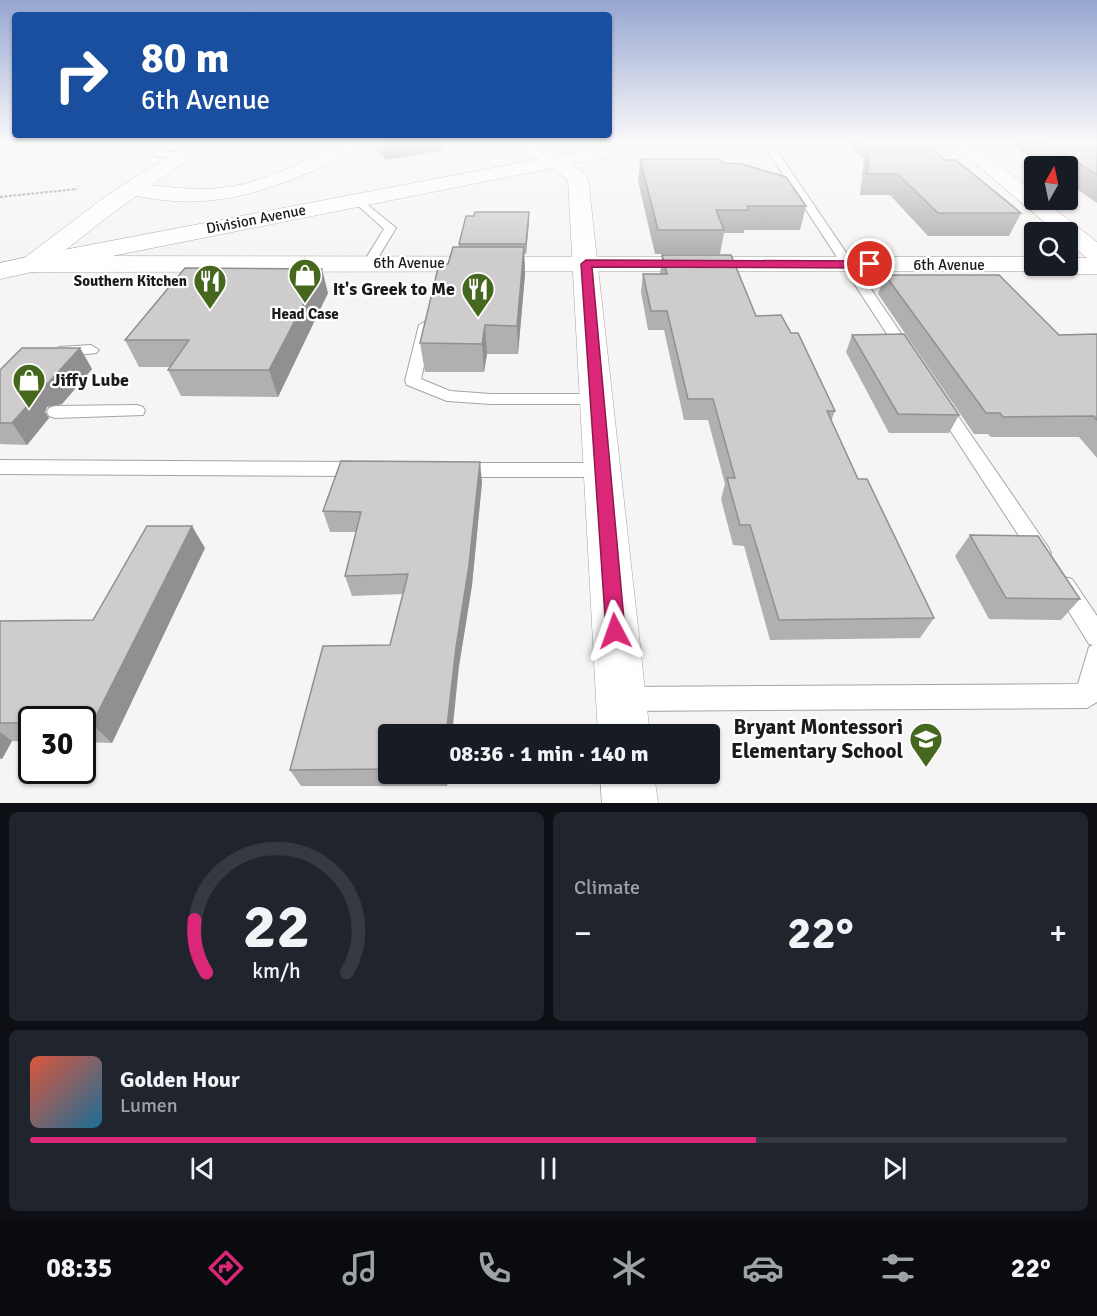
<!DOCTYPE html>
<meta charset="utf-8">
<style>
:root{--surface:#171b24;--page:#20242c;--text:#f1f3f6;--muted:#9ea1a6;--line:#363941;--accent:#db2777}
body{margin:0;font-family:Signika,sans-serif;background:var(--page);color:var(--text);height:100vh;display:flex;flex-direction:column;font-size:22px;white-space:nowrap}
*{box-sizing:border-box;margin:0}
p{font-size:20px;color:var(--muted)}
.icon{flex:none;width:33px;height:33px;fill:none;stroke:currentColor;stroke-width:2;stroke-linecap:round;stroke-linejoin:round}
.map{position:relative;height:803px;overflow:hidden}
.side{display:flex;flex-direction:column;gap:9px;padding:9px;background:#0d0f14;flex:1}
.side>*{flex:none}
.banner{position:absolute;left:12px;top:12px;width:600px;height:126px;border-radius:6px;box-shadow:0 2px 4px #0004;background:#1a4fa0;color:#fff;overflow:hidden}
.needle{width:39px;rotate:9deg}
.controls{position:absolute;left:1024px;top:156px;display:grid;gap:12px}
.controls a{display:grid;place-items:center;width:54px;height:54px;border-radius:6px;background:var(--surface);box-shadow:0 2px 4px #0004;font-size:30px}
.speed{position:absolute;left:18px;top:706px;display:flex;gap:12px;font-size:30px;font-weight:700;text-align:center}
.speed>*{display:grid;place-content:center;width:78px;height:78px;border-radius:50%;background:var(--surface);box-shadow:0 2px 4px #0004;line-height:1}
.speed .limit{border:3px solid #111;border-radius:9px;background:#fff;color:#111}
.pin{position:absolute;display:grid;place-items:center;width:51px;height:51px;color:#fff;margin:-26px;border:3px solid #fff;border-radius:50%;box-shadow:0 2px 6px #0007}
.me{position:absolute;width:66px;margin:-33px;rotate:356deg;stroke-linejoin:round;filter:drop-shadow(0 0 4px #0008)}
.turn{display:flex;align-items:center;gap:21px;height:126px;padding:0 30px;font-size:27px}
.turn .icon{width:78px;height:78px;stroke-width:2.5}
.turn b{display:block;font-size:42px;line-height:51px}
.big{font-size:45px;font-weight:800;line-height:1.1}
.side .tile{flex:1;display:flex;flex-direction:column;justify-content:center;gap:9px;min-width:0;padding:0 21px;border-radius:9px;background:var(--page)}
.side .dial{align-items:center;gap:0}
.dial svg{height:156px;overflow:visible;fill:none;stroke:var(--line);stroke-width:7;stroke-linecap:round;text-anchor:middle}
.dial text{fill:var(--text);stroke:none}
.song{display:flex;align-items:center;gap:18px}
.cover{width:72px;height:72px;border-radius:9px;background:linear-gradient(135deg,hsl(10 70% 55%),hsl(200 70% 35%))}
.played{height:6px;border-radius:3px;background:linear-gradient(90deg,var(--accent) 70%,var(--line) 70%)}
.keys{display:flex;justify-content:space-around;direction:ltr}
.heat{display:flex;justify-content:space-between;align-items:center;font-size:33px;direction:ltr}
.side .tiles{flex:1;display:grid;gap:9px;grid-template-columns:1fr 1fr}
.tile:last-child{grid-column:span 2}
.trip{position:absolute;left:378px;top:724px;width:342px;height:60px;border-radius:6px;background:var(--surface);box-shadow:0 2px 4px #0004;font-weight:800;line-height:60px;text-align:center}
.menu{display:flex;height:96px;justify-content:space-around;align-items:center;background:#090b0e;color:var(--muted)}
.menu .icon{width:42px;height:42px}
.menu .current{color:var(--accent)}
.menu b{font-size:27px;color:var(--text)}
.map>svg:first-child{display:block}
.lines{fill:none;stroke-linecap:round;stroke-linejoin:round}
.service-casing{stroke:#a6a4a5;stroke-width:2}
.minor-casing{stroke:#a6a4a5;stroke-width:1}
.tertiary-casing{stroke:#a6a4a5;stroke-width:1}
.secondary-casing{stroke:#a6a4a5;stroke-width:1}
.primary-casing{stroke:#a6a4a5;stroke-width:1}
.path{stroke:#929090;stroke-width:2;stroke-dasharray:3 1.5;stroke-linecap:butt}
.service{fill:#fff;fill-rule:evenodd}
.minor{fill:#fff;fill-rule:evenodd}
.tertiary{fill:#fff;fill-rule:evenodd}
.secondary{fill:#fff;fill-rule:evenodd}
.primary{fill:#fff;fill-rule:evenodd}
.wall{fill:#b2afb1}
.shaded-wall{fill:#918f90}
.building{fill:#cfccce;stroke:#918f90;stroke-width:1.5}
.route{fill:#db2777;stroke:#8e194d;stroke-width:1.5}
.labels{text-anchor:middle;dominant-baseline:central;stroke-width:4.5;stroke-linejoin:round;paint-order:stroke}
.far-street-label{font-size:15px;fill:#1c1b1b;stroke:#fff}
.far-poi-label{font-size:15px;font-weight:bold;fill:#1c1b1b;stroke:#fff;text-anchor:end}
.poi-label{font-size:18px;font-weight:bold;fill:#1c1b1b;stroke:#fff;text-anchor:end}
.near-poi-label{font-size:21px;font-weight:bold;fill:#1c1b1b;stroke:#fff;text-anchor:end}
</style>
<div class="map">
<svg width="1097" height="803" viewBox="0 0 1097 803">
<rect width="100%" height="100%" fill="#f7f4f5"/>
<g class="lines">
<defs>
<path id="service" d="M762,142h9l142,209 -3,3h-10z
M157,151l26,2 5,3 -5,3 -29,-3 -2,-2z
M358,197l38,31 -23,38 -4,1 -6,-4 21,-34 -30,-27v-4z
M426,321l7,4 -12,54 29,12 41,3h106l6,1 2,4 -2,4 -6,1h-106l-44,-3 -40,-16 -2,-4 14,-56z
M91,345l8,5 -3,3 -37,4 -8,-5 8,-5z
M943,401l6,2 99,144 3,6 -3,6 -7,3 -7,-3 -99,-152 2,-4z
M137,405l6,2 2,4 -2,4 -88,3 -6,-2 -2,-4 2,-4 6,-2z
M0,460l359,2 7,2 2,5 -2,5 -7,2 -359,-2z
M460,463h143l7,2 2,5 -2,5 -7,2h-143l-7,-2 -2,-5 2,-5z
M1064,577l8,2 25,37v86l-10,6 -462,3 -9,-3 -4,-9 4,-9 9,-3 453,-3 11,-37 4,-2 -4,-1 -36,-58 3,-7z"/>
<path id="minor" d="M348,142h25l-3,4c-86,37 -147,72 -245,47l-3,-4 3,-4 7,-2c29,3 59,8 89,5 44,-5 86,-29 127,-46z
M504,142l34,2 32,18 18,16 62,557h-52l-30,-555 -27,-20 -34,-14z
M950,142h20l65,51v7h8l54,42v19l-9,-2 -20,-17v-10h-12z
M600,774h54l4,29h-56z"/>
<path id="tertiary" d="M191,142h22l-91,64 -81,63 -9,3 -9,-3 -4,-5 4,-5 83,-63z"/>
<path id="secondary" d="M629,142h38l-3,4 -6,1 -626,125 -9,-3 -4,-5 4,-5 9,-3z"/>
<path id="primary" d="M32,256l1003,1v9h33v-8h29v16h-47l-9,-3 -1009,1 -32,7v-16z"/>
</defs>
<use href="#service" class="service-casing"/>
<use href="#minor" class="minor-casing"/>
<use href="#tertiary" class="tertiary-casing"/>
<use href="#secondary" class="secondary-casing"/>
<use href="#primary" class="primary-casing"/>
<path class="path" d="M0,197l77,-8"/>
<use href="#service" class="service"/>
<use href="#minor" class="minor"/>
<use href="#tertiary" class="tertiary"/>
<use href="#secondary" class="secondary"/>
<use href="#primary" class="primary"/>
</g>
<path class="wall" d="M372,142h70l1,8 -58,10 -12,-14z
M847,142h77l21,18 76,53 -12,23h-81l-38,-41h-30l4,-36z
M1008,142h89v61l-29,-20v-17h-25z
M640,159l83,4 83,43 -6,24h-56v3h-20l-4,21h-65l-17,-73z
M529,212l-3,42h-2l1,20 -7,80h-31l-3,18h-59l-5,-29 39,-96v-3l15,-28z
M662,255l94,61 35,17 44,78 -4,10 27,58 76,139 -14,20 -150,2 -26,-94 -11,-1 -12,-46 4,-15 -17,-64h-24l-20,-90h-16l-7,-38 2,-18h17z
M885,275l174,60 38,-1v124l-18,-21h-88l-3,-3h-14l-96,-140z
M328,293l-50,104 -97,-1 -13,-26 2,-3h-31l-14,-27z
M852,335l107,80 -10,18h-60l-43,-81z
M80,348l12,21 -30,35 -15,3 -2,5 4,6 -22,27 -27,-1v-74z
M482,482l-10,103 -13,81 -71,69v39h60l-1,12h-146l-11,-16 100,-125 13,-51 -51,2 -7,-20 11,-44h-26l-7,-21z
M970,535l110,64 -19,21 -72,-1 -34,-63z
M205,548l-93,195 -30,-1v-22h-50v22l-20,-1 -10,18h-2v-138l93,-1z"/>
<path class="shaded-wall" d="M382,142h60l1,8 -58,10z
M529,212v10l-3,32v-10z
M524,247l1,27 -7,80 -1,-28z
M322,269l6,24 -50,104 -9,-27z
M485,325l2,29 -3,18 -2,-28z
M80,348l12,21 -30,35 -15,3 -2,5 4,6 -22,27 -15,-22 19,-31 2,-6z
M480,462l2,20 -10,103 -13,81 -7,69h-6l10,-88z
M192,526l13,22 -93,195 -20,-19z
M0,732l12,9 -10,18 -2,-2z
M444,774h4l-1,12z"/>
<path class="building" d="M870,142h54l21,18h11l65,53h-83l-40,-39h-31z
M1046,142h51v33z
M640,159h80l3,4 19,1 44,13 20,29h-59l2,4h-33l8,20h-66z
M475,212h54l-3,32h-67l7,-28h8z
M453,247h71l-7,79 -32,-1 -3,19 -62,-1 19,-79h9z
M662,255h69l25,61 25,-1 10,18h7l37,78h-8l31,68h9l67,139 -155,2 -29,-95h-10l-13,-47h8l-22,-79h-25l-21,-88h-16l-8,-37h24z
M185,268l137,1 -53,101h-101l21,-30h-64z
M885,275h114l60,60 38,-1v86l-3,-4 -91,1 -3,-4h-14z
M904,334l55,81 -61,-1 -46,-79z
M22,348h58l-32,35 -15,3 -2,6 4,5 -23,26h-12v-53z
M341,461l139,1 -11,103 -13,82 -10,88h-58v34l-98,1 33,-124 67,-1 18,-71 -63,2 16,-64 -38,-1z
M147,526h45l-100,198h-10v-4h-50v3h-32v-102l93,-1z
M970,535l68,1 42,63 -74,-1z"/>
<linearGradient id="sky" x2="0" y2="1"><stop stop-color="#97a6d1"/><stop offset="0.56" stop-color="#fbfafa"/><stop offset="1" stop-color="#fbfafa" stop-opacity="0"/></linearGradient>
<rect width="1097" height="255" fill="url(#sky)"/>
<path class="route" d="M586,260l284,1 5,3 -5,4 -278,-1 33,364 -3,6 -7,3 -6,-3 -3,-6 -25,-367z"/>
<defs>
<symbol id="shop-pin" viewBox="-11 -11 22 30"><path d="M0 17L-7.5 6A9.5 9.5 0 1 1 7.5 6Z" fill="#45671e" stroke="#fff"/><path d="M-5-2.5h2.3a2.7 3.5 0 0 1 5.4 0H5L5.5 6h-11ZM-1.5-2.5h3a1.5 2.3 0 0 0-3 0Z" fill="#fff"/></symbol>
<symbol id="restaurant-pin" viewBox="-11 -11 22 30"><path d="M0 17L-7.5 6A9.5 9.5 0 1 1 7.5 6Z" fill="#45671e" stroke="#fff"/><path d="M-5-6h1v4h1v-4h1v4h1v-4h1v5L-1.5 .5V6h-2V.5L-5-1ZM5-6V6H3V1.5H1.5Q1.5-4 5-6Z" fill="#fff"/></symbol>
<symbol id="school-pin" viewBox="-11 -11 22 30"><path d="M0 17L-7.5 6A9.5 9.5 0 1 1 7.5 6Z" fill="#45671e" stroke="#fff"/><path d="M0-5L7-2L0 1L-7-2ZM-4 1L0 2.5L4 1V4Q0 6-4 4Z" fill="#fff"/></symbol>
</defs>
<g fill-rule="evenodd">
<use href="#shop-pin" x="286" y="256" width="38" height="52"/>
<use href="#restaurant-pin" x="191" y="262" width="38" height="52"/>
<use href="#restaurant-pin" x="459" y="270" width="38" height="52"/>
<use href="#shop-pin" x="10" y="361" width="38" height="52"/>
<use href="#school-pin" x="907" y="720" width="38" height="52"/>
</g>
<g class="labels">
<g class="far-street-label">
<text transform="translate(256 219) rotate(-11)">Division Avenue</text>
<text x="409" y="263">6th Avenue</text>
<text x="949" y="265">6th Avenue</text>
</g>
<g class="far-poi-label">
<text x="187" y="281">Southern Kitchen</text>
<text x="305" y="314" text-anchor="middle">Head Case</text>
</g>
<g class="poi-label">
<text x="455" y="289">It's Greek to Me</text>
<text x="52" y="380" text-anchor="start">Jiffy Lube</text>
</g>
<g class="near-poi-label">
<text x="903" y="727">Bryant Montessori<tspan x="903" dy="24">Elementary School</tspan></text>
</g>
</g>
</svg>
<div class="controls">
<a><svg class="needle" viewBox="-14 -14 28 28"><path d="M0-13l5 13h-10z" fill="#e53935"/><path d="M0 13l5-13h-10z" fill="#9ea1a6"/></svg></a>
<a><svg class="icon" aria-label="search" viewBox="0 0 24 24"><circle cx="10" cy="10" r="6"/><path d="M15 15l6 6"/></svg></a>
</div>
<div class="speed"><div class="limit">30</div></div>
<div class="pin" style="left:870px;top:264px;background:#d93025"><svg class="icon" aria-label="arrive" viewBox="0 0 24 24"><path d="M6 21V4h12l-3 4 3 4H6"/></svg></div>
<svg class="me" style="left:615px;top:631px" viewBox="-20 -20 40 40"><path d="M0-17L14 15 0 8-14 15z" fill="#db2777" stroke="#fff" stroke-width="4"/></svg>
<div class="trip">08:36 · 1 min · 140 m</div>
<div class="banner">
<div class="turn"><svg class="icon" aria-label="right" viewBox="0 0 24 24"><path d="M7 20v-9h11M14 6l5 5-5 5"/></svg><div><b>80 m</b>6th Avenue</div></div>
</div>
</div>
<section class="side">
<div class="tiles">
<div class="tile dial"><svg viewBox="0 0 100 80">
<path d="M14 69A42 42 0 1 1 86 69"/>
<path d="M14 69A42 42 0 0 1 8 42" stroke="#db2777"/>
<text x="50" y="56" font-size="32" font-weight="700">22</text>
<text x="50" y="72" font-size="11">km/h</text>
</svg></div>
<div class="tile"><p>Climate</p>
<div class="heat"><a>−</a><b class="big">22°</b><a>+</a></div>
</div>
<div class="tile">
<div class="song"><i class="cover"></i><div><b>Golden Hour</b><p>Lumen</p></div></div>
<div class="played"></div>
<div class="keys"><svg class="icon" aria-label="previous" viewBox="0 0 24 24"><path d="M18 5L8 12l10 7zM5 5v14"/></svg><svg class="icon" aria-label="pause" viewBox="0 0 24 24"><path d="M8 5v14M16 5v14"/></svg><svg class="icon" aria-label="next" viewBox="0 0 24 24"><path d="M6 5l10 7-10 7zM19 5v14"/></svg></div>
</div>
</div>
</section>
<nav class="menu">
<b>08:35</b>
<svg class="icon current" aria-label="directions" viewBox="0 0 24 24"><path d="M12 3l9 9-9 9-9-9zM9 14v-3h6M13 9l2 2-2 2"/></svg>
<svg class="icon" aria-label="music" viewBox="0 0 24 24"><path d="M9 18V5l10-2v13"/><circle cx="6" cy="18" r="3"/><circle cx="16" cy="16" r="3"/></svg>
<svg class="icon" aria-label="phone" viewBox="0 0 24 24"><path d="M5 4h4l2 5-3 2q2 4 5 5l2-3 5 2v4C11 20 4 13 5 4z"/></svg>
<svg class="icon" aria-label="climate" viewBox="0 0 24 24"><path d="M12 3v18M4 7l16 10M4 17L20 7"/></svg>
<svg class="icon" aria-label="car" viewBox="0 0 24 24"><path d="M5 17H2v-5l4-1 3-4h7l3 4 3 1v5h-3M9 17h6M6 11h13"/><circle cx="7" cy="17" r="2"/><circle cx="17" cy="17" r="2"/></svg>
<svg class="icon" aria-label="filters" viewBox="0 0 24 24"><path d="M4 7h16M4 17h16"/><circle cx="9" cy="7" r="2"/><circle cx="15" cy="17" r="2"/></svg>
<b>22°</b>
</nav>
